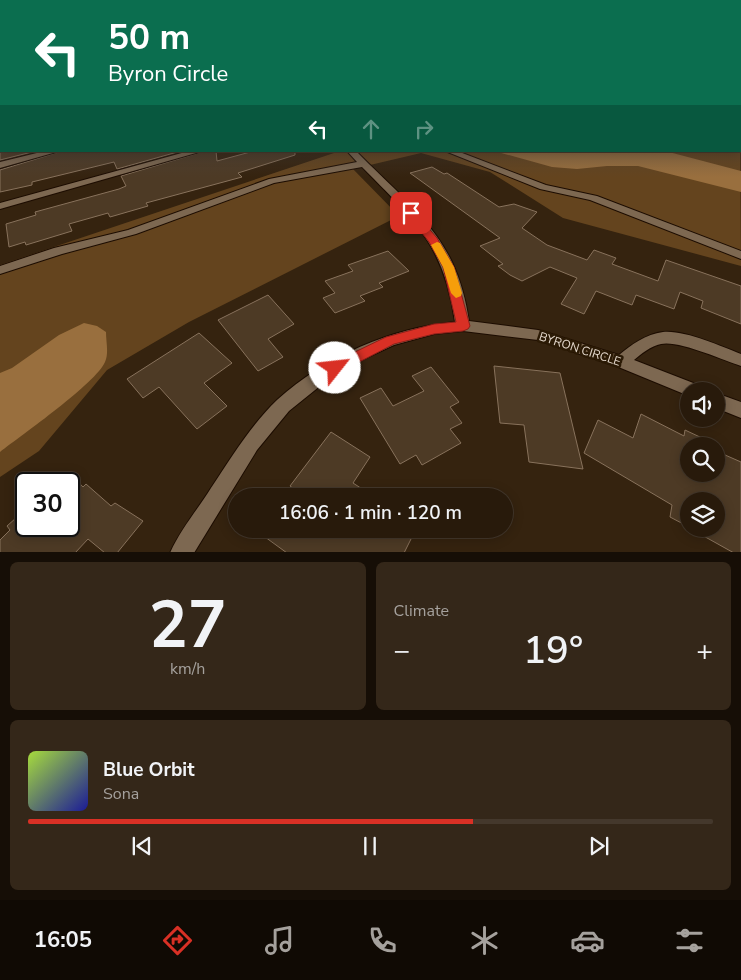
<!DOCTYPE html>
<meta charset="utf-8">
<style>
:root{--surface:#281a0b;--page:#342719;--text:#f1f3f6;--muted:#a5a19d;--line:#44382c;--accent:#d93025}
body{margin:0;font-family:"Nunito Sans",sans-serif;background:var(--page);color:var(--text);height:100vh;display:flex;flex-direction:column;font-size:19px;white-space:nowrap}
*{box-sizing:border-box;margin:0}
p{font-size:16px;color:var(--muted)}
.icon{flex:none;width:28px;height:28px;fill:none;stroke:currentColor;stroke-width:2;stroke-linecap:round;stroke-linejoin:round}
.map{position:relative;height:552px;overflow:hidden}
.panel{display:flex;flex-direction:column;gap:10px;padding:10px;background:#160e06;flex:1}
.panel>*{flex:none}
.guide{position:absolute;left:0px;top:0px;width:741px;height:152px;box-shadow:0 2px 12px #0003,0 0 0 1px var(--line);background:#0b6e4f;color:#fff;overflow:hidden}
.fabs{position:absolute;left:680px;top:382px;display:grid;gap:10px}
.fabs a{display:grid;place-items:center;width:45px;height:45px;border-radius:50%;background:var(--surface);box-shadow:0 2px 12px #0003,0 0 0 1px var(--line);font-size:25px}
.speed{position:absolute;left:15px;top:472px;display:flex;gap:10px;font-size:25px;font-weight:700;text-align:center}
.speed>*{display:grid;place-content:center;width:65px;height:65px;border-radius:50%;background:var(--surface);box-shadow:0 2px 12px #0003,0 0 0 1px var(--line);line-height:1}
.speed .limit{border:2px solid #111;border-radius:8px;background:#fff;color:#111}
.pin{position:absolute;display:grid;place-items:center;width:42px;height:42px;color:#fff;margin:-21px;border-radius:10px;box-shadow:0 2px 8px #0006}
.me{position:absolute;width:55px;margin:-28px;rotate:61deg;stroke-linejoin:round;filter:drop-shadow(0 0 4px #0008)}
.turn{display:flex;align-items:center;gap:18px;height:105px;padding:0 25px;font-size:22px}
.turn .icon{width:65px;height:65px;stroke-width:2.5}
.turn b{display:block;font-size:35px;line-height:42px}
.lanes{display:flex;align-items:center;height:48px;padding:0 25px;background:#0003;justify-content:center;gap:25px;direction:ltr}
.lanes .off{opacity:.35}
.big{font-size:38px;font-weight:600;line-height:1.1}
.panel .widget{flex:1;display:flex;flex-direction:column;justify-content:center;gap:8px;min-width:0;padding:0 18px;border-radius:8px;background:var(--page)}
.panel .dial{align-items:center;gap:0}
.dial b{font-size:65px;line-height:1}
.song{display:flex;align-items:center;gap:15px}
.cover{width:60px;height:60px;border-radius:8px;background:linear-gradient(135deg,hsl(80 70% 55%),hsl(240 70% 35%))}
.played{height:5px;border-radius:2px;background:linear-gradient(90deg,var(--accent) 65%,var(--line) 65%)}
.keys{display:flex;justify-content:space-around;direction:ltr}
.heat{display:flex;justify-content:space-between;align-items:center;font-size:28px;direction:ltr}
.panel .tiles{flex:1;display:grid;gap:10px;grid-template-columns:1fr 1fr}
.widget:last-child{grid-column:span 2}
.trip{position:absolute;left:228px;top:488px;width:285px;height:50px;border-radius:25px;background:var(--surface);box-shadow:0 2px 12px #0003,0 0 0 1px var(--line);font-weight:600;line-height:50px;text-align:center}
.tab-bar{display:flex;height:80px;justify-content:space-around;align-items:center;background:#100a04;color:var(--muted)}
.tab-bar .icon{width:35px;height:35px}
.tab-bar .active{color:var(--accent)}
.tab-bar b{font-size:22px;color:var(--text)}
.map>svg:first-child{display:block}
.green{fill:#64441e}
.water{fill:#996f3e}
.building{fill:#4d3a25;stroke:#88725c}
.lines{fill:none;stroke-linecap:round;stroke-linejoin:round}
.minor-casing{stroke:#1c0c00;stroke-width:2}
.minor{fill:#7d6851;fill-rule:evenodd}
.route{fill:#d93025;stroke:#8d1f18}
.slow{fill:#f59e0b}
.labels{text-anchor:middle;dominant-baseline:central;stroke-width:5;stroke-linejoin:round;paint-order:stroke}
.street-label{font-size:12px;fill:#e4d8cc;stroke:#2b1a05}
</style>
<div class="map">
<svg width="741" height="553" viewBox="0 0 741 553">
<rect width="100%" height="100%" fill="#35230f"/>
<path class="green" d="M740,100l1,166 -178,-48 -73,-46 -69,-19 -68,16 46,47 -210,106 -82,48 -68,81 -39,26v-212l340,-114h400z"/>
<path class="water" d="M494,151h171l76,20v21l-103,-26h-31l-30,3 -25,-2z
M84,323l13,3 9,6c0,10 3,21 -1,30 -9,21 -83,73 -105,90v-79l12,-5 47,-33z"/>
<path class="building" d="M0,151h36l-36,9z
M62,151h119l-64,18 -3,-7 -82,20v3l-32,7v-22z
M205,151h11l1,10 37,-10h41v4l-57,18 4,4 -96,26 2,3 -38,11 -2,-4 -39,11 3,7 -46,14 -1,-3 -16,5 -3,-23 30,-9 -1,-3 84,-23 7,-3 -5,-10z
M432,167l12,7 3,-1 52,34 15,-3 23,8 -15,16 25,17 40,15 7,-10 22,8 -4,6 46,17 8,-21 75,26v38l-40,-16 2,-7 -23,-9 -6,17 -38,-14 -4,10 -36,-14 -12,23 -23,-10 16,-26 -27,-11 -28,14 -12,-6 -12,-9 5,-2 -23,-18 20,-8 -90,-65z
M388,251l21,20 -30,12 4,4 -23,9 5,5 -30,12 -12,-15 12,-5 -10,-12 28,-10 -5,-6z
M268,295l26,29 -26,15 15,18 -25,14 -40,-51z
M199,333l33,30 -28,20 23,23 -30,23 -38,-42 -16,11 -16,-19z
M494,366l66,7 23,96 -54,-7 -5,-37 -24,-2z
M431,367l28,35 -9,5 12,16 -12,6 11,14 -39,22 -6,-10 -16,9 -40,-66 21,-10 12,18 31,-15 -12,-15z
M641,414l43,22 1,-6 34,16h-30v28h27v-23l25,11v91h-7l-43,-24h25v-28h-27v26l-19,-10 2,-12 -88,-52 14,-33 35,18z
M331,432l39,25 -17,26 20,13h-69l-14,-10z
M69,472l14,15 3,-3 25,22 4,-3 28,18 -26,32h-12l-17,-14 -13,14h-75v-13l10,-10 -3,-4 19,-17v17h43z
M254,529h162l-12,24h-117z"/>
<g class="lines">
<defs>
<path id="minor" d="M0,110h1v4h-1z
M740,118h1v4h-1z
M740,132h1v4h-1z
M0,135h1v4h-1z
M45,151h15l-60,17v-6z
M189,151h14l-203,58v-6z
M347,151h9c34,35 75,67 96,111 9,19 14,39 17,59l69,9 81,25c12,-10 27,-21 44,-23 22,-2 57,14 78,22v12c-18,-6 -63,-26 -80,-22 -10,2 -20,10 -27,16l67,26 2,5h-14v5l-73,-30 -78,-26 -75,-9 -29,3 -40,11 -39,18 -30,19 -36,29 -32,39 -63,103h-24c10,-23 28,-44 41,-65 20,-30 40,-63 66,-88 49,-44 114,-72 178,-78 -11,-78 -41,-102 -93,-155l-88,16 -138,51 -74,20 -62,20v-8l54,-18 74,-18 141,-51 88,-17z
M445,151h12l89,34 51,11 144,55v8l-151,-59 -50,-11z
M716,393l25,9v16l-25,-10z"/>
</defs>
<use href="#minor" class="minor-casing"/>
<use href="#minor" class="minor"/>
</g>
<linearGradient id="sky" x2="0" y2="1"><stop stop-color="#1d1308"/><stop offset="0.56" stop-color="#4b4542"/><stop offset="1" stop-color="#4b4542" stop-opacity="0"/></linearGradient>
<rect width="741" height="177" fill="url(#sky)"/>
<path class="route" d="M411,210l3,1 23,27 17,29 16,59 -2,3 -5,2 -29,3 -40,10 -54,28 -5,2 -5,-2 -2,-4 2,-4 56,-27 48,-13 22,-2 -13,-55 -14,-25 -23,-29z"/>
<path class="slow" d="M437,242l3,1 14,24 8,26 -1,3 -5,2 -5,-5 -8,-26 -12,-22z"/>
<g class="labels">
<g class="street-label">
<text transform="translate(580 349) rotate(18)">BYRON CIRCLE</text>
</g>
</g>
</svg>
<div class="fabs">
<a><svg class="icon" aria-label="sound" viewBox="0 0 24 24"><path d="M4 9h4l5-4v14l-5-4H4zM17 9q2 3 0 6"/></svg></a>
<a><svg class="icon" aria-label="search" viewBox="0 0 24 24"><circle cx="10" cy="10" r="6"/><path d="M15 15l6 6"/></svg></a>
<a><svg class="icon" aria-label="layers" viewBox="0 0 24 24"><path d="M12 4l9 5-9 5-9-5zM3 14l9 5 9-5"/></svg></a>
</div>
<div class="speed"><div class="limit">30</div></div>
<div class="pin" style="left:411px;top:213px;background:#d93025"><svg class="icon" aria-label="arrive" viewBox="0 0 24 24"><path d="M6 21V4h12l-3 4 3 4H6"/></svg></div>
<svg class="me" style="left:335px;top:368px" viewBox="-20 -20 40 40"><circle r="19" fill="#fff"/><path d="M0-13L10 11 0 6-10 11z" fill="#d93025"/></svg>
<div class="trip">16:06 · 1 min · 120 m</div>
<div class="guide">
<div class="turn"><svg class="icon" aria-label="left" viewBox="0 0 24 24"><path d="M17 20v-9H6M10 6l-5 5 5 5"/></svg><div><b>50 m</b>Byron Circle</div></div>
<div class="lanes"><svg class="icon" aria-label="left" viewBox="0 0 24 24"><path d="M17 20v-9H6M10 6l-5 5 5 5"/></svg><svg class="icon off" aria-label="ahead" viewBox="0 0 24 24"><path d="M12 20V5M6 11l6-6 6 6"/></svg><svg class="icon off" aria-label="right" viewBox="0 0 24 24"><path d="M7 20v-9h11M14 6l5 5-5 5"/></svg></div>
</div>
</div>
<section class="panel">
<div class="tiles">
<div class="widget dial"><b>27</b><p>km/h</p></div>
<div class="widget"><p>Climate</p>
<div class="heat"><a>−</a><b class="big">19°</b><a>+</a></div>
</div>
<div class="widget">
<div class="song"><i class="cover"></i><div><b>Blue Orbit</b><p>Sona</p></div></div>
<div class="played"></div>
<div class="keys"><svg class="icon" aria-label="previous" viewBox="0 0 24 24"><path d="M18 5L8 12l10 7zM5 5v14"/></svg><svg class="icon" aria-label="pause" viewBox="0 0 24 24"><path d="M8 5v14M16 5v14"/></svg><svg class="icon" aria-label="next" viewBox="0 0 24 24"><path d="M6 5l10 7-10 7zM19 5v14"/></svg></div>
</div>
</div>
</section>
<nav class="tab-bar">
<b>16:05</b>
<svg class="icon active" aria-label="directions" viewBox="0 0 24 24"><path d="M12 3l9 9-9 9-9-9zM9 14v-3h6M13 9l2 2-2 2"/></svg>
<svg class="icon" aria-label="music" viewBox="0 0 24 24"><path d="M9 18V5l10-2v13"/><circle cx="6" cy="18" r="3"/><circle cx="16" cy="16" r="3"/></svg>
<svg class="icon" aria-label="phone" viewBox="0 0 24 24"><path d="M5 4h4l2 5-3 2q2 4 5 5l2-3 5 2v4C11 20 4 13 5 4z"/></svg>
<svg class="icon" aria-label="climate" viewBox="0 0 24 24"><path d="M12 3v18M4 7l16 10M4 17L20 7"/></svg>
<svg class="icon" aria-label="car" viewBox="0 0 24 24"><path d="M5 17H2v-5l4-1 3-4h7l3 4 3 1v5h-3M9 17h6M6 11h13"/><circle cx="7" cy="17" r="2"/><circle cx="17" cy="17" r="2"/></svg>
<svg class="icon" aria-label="filters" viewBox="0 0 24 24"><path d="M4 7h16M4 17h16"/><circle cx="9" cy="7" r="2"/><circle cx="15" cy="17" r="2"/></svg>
</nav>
